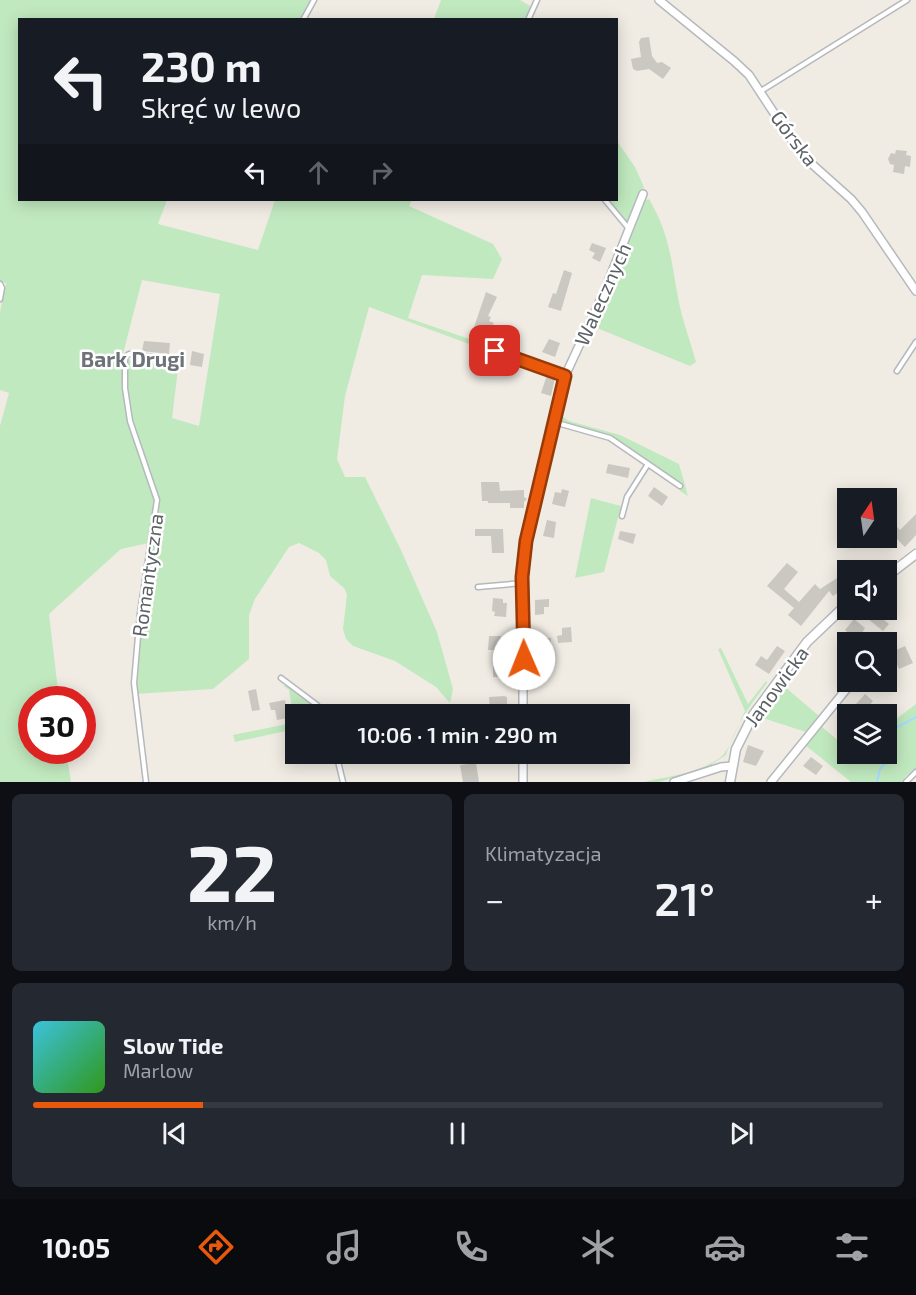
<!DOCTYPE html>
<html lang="pl">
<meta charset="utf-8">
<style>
:root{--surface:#171b24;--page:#242831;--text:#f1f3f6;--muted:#9ea1a6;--line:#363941;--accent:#ea580c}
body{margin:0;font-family:"Exo 2",sans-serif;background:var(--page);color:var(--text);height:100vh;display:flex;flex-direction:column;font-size:22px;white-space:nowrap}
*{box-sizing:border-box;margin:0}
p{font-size:20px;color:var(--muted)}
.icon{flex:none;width:33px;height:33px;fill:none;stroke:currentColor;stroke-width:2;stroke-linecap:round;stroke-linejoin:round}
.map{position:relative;height:782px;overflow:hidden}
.details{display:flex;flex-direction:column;gap:12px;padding:12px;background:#0d0f14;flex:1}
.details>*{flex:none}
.guide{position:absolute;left:18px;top:18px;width:600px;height:183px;border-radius:0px;box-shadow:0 3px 15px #0003;background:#171b24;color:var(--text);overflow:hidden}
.needle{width:39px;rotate:13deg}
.buttons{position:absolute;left:837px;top:488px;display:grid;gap:12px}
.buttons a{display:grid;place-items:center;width:60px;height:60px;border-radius:0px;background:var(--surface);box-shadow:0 3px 15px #0003;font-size:30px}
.speed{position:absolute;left:18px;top:686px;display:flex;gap:12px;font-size:30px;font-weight:700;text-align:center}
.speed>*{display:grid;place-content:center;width:78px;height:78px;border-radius:50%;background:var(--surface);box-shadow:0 3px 15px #0003;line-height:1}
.speed .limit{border:9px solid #d22;background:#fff;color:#111}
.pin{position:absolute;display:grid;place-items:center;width:51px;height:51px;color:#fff;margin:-26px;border-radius:12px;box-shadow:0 3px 9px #0006}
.me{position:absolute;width:66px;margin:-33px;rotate:359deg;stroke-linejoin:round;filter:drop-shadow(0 0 4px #0008)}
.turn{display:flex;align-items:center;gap:21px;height:126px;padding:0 24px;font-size:27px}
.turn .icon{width:78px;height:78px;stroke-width:2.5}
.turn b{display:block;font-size:42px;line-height:51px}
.lanes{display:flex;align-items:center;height:57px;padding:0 24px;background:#0003;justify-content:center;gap:30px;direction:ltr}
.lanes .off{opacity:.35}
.big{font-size:45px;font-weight:600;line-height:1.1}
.details .tile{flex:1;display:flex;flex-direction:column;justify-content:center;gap:9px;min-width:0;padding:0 21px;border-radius:9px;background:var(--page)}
.details .dial{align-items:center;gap:0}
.dial b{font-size:78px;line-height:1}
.song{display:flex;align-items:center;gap:18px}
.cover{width:72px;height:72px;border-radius:9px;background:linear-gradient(135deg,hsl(190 70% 55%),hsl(110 70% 35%))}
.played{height:6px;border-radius:3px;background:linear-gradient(90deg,var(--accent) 20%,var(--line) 20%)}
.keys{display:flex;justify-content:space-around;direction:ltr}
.heat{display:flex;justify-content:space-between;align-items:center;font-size:33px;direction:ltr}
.details .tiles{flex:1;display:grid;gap:12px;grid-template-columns:1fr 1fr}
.tile:last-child{grid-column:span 2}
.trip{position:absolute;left:285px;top:704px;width:345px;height:60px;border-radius:0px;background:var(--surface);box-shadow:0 3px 15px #0003;font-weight:600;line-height:60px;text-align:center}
.tab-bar{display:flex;height:96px;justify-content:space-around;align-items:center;background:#090b0e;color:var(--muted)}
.tab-bar .icon{width:42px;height:42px}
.tab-bar .current{color:var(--accent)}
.tab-bar b{font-size:27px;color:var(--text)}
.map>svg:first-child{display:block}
.green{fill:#c1e9bf}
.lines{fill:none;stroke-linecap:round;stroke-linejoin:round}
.stream{stroke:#a5ddff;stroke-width:2}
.building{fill:#cbc7c1}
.service-casing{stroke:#b5b8bc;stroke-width:7}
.minor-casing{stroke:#b5b8bc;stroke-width:10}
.tertiary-casing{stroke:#b5b8bc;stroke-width:11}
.service{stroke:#fff;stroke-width:4}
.minor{stroke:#fff;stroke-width:7}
.tertiary{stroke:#fff;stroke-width:8}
.route-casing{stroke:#983908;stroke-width:15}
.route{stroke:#ea580c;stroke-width:10}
.labels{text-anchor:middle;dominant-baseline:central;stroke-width:5;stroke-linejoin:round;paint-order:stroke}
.street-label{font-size:20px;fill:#5c6166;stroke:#fff}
.neighbourhood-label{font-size:21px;font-weight:bold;fill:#6d7378;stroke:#fff}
</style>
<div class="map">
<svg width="916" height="782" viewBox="0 0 916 782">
<rect width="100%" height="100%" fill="#f0ece4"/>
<path class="green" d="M0,0h311l-11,19 -280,1v180h147l-9,24 100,26 17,-50h137l-3,6 84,38 9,15 -9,20 -71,-4 -14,43 79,27 1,6 -119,-44 -24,89 -8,63 8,18h20l36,73 36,82 16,57 -3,14 -14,-16 -41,-26 -42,-15 -7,-7 -3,-10 4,-35 -3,-6 -14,-12 -4,-16 -7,-7 -20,-10 -10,4 -34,52 -6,16v44l-36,30 -78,5 7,-80 18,-114 -27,-80 -5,-32v-29l47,4 3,6 -6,49 27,8 21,-132 -78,-14 -20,78 1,30 5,34 27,79 -6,42 -28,6 -72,65 10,85h-27v51h34l5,32h-71v-356l9,-33 -9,-3v-78l6,-29 -6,-1z
M441,0h79l12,7 -6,12h-92z
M617,141l18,26 9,20 -14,39 -23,-26h9z
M649,199c23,39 22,66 31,108 4,18 11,36 16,55l-6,4 -98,-40 -23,51 -10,37 10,7 51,14 59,29 9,32 -8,-5 2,-4 -71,-51 -48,-14 -6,-5 11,-40 66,-147 11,-30z
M591,498l30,8 -17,66 -29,6z
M721,648l27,56 18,-23 1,2c-19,25 -31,42 -41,72l-14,9 1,3 -54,15h-15c26,-6 56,-9 77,-25 8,-6 19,-36 24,-46l-27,-62z
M856,681l-35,45 26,22 1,5h6l11,9 4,-9h17l1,-27 29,-22v65l-10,7 -4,6h-51l-46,-37z
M283,686h8l32,28h-27l-1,15 -60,13 -2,-7 59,-12 2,-2 -5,-31z
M784,686l35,30 -13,16 -46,-15z"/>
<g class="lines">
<path class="stream" d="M886,736l6,-6 24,-13
M877,782l3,-13 7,-8 -1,-10"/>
</g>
<path class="building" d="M649,37l3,19 5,7 5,-1 9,6 -8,11 -14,-10 -12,2 -4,-2 -2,-10 10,-2 -2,-15 2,-4z
M896,150l11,1 -1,4 5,1 -1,11 -5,-1 -1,8 -11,-2 1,-7 -4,-1 -2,-5 3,-6 4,1z
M592,243l14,5 -6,14 -8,-4 3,-5 -6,-3z
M564,270l8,3 -11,38 -13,-4 5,-14 3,1z
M486,292l11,5 -9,19 3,1 -2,4 5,2 -5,10 -15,-6z
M549,339l11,4 -5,14 -13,-5z
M144,341l26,2 -1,11 -27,-3z
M192,351l12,3 -2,13 -12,-2z
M547,375l8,3 -4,18 -10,-3z
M608,464l22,4 -2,10 -22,-5z
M481,482h18l1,9 24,-1v7l3,2 -3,3v6h-14v-5h-22v-2h-6z
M654,487l14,10 -6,9 -14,-10z
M562,489l7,2 -4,16 -13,-3 3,-12 6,1z
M916,514v21l-11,12 -14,-14 6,-6 3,3z
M547,520l9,2 -2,16 -11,-2z
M475,529h28l1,24h-12l-1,-17h-16z
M620,531l16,3 -3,10 -15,-5z
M787,563l11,9 -14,17 15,13 16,-18 5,5 28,-18v15l-15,10 -4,-5 -28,35 -13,-11 6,-7 -27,-22z
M493,598l10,1v4h4l-1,14 -12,-1 1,-4 -3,-1z
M549,599v8h-5v7l-9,1v-15z
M877,609h5l5,7 -3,4 5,4 -6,7 -15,-12z
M854,619l11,9 -3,5 6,5 -4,4h-5l-14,-12z
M571,627l1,15 -14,1 -1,-7 5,-1v-7z
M489,636h12l1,10 -4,4h-10z
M535,638h16v11h-12z
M777,646l8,5 -16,23 -14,-9 6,-9 6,4z
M905,646l8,17 -14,6 -6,-13 3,-1 -2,-4z
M496,662h8l1,15h-12v-11h3z
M256,689l4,21 -8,1 -4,-20z
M865,694l8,7 -9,11 -9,-7z
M504,696l3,1v11l-17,1 -1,-12z
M285,700l3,18 -11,2 -2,-10h-4l-2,-7z
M748,745l16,6 -8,15 -13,-4z
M811,757l12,9 -7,9 -13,-9z
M476,763l3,19h-16l-3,-17z"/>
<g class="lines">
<defs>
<path id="service" d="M303,20l11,-20
M528,20l9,-20
M761,91l146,-91
M605,200l25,30
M0,284l2,4 -2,11
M495,351l69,25
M897,371l19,-29
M554,422l56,16 70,48
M622,516l5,-19 21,-33
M478,587l45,-4
M886,609l6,7
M281,678l36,27 8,9
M336,753l7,29
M146,782l-12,-99 6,-70 17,-113 -27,-79 -5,-33v-31l4,-3 51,7
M906,782l10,-10"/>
<path id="minor" d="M659,0l75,61 15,14 46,70 18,20 38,34 11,13 54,79
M886,642l1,-1
M523,714v-155l30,-137 12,-46 39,-84 39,-98
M523,782v-29
M674,782l47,-15 11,-1
M771,782l82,-101"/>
<path id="tertiary" d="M886,577l30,-23
M730,782l6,-33 17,-34 54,-73 41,-39"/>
</defs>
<use href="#service" class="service-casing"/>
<use href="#minor" class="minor-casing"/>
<use href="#tertiary" class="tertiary-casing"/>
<use href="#service" class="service"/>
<use href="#minor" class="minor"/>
<use href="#tertiary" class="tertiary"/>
</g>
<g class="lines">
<defs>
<path id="route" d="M495,351l70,25 -39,165 -4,36 2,82"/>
</defs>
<use href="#route" class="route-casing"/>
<use href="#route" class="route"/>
</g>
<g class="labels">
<g class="street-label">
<text transform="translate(795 138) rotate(53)">Górska</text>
<text transform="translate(602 294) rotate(-66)">Walecznych</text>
<text transform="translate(147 575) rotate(-82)">Romantyczna</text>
<text transform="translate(776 686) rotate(-54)">Janowicka</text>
</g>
<g class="neighbourhood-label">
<text x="133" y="358">Bark Drugi</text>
</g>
</g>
</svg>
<div class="buttons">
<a><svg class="needle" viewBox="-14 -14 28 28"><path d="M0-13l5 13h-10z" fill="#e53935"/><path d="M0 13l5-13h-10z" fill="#9ea1a6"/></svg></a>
<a><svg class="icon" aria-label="sound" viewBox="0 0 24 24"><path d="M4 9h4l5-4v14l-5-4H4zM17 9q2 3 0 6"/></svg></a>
<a><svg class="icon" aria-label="search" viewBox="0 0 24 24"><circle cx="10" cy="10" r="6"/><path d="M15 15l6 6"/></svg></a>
<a><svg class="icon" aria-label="layers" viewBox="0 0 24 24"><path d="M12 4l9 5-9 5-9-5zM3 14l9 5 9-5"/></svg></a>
</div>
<div class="speed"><div class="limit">30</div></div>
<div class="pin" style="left:495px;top:351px;background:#d93025"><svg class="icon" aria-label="arrive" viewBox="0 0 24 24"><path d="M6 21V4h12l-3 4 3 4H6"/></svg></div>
<svg class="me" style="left:524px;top:659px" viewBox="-20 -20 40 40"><circle r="19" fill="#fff"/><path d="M0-13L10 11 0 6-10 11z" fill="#ea580c"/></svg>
<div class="trip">10:06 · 1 min · 290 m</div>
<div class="guide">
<div class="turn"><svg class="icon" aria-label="left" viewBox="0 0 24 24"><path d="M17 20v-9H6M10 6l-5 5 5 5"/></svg><div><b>230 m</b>Skręć w lewo</div></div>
<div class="lanes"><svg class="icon" aria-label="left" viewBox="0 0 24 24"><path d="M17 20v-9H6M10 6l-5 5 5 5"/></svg><svg class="icon off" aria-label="ahead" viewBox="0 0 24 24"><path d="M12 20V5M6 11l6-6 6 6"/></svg><svg class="icon off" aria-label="right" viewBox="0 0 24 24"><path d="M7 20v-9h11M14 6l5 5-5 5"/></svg></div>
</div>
</div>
<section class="details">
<div class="tiles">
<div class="tile dial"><b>22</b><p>km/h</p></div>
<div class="tile"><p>Klimatyzacja</p>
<div class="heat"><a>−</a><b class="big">21°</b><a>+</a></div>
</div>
<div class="tile">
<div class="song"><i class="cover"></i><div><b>Slow Tide</b><p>Marlow</p></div></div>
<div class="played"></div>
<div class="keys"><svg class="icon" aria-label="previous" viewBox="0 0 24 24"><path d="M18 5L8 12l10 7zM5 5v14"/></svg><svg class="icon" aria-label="pause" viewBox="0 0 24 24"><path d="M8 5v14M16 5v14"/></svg><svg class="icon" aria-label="next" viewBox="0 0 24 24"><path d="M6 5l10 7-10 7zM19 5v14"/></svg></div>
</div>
</div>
</section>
<nav class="tab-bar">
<b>10:05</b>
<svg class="icon current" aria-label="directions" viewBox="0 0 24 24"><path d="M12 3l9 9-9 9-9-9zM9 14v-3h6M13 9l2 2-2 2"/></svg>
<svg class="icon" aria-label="music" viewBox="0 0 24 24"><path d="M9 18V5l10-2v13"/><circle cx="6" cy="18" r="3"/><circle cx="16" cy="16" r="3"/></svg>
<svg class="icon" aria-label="phone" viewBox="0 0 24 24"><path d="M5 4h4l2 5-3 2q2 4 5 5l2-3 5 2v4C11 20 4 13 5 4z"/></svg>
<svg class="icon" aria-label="climate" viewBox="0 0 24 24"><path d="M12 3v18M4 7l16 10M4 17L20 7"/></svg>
<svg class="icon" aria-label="car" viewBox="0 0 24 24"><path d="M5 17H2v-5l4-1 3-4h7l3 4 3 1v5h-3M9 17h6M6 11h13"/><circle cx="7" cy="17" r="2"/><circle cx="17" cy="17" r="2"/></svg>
<svg class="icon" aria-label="filters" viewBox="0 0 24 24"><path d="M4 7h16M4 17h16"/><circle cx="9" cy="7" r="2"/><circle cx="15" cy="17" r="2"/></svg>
</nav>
